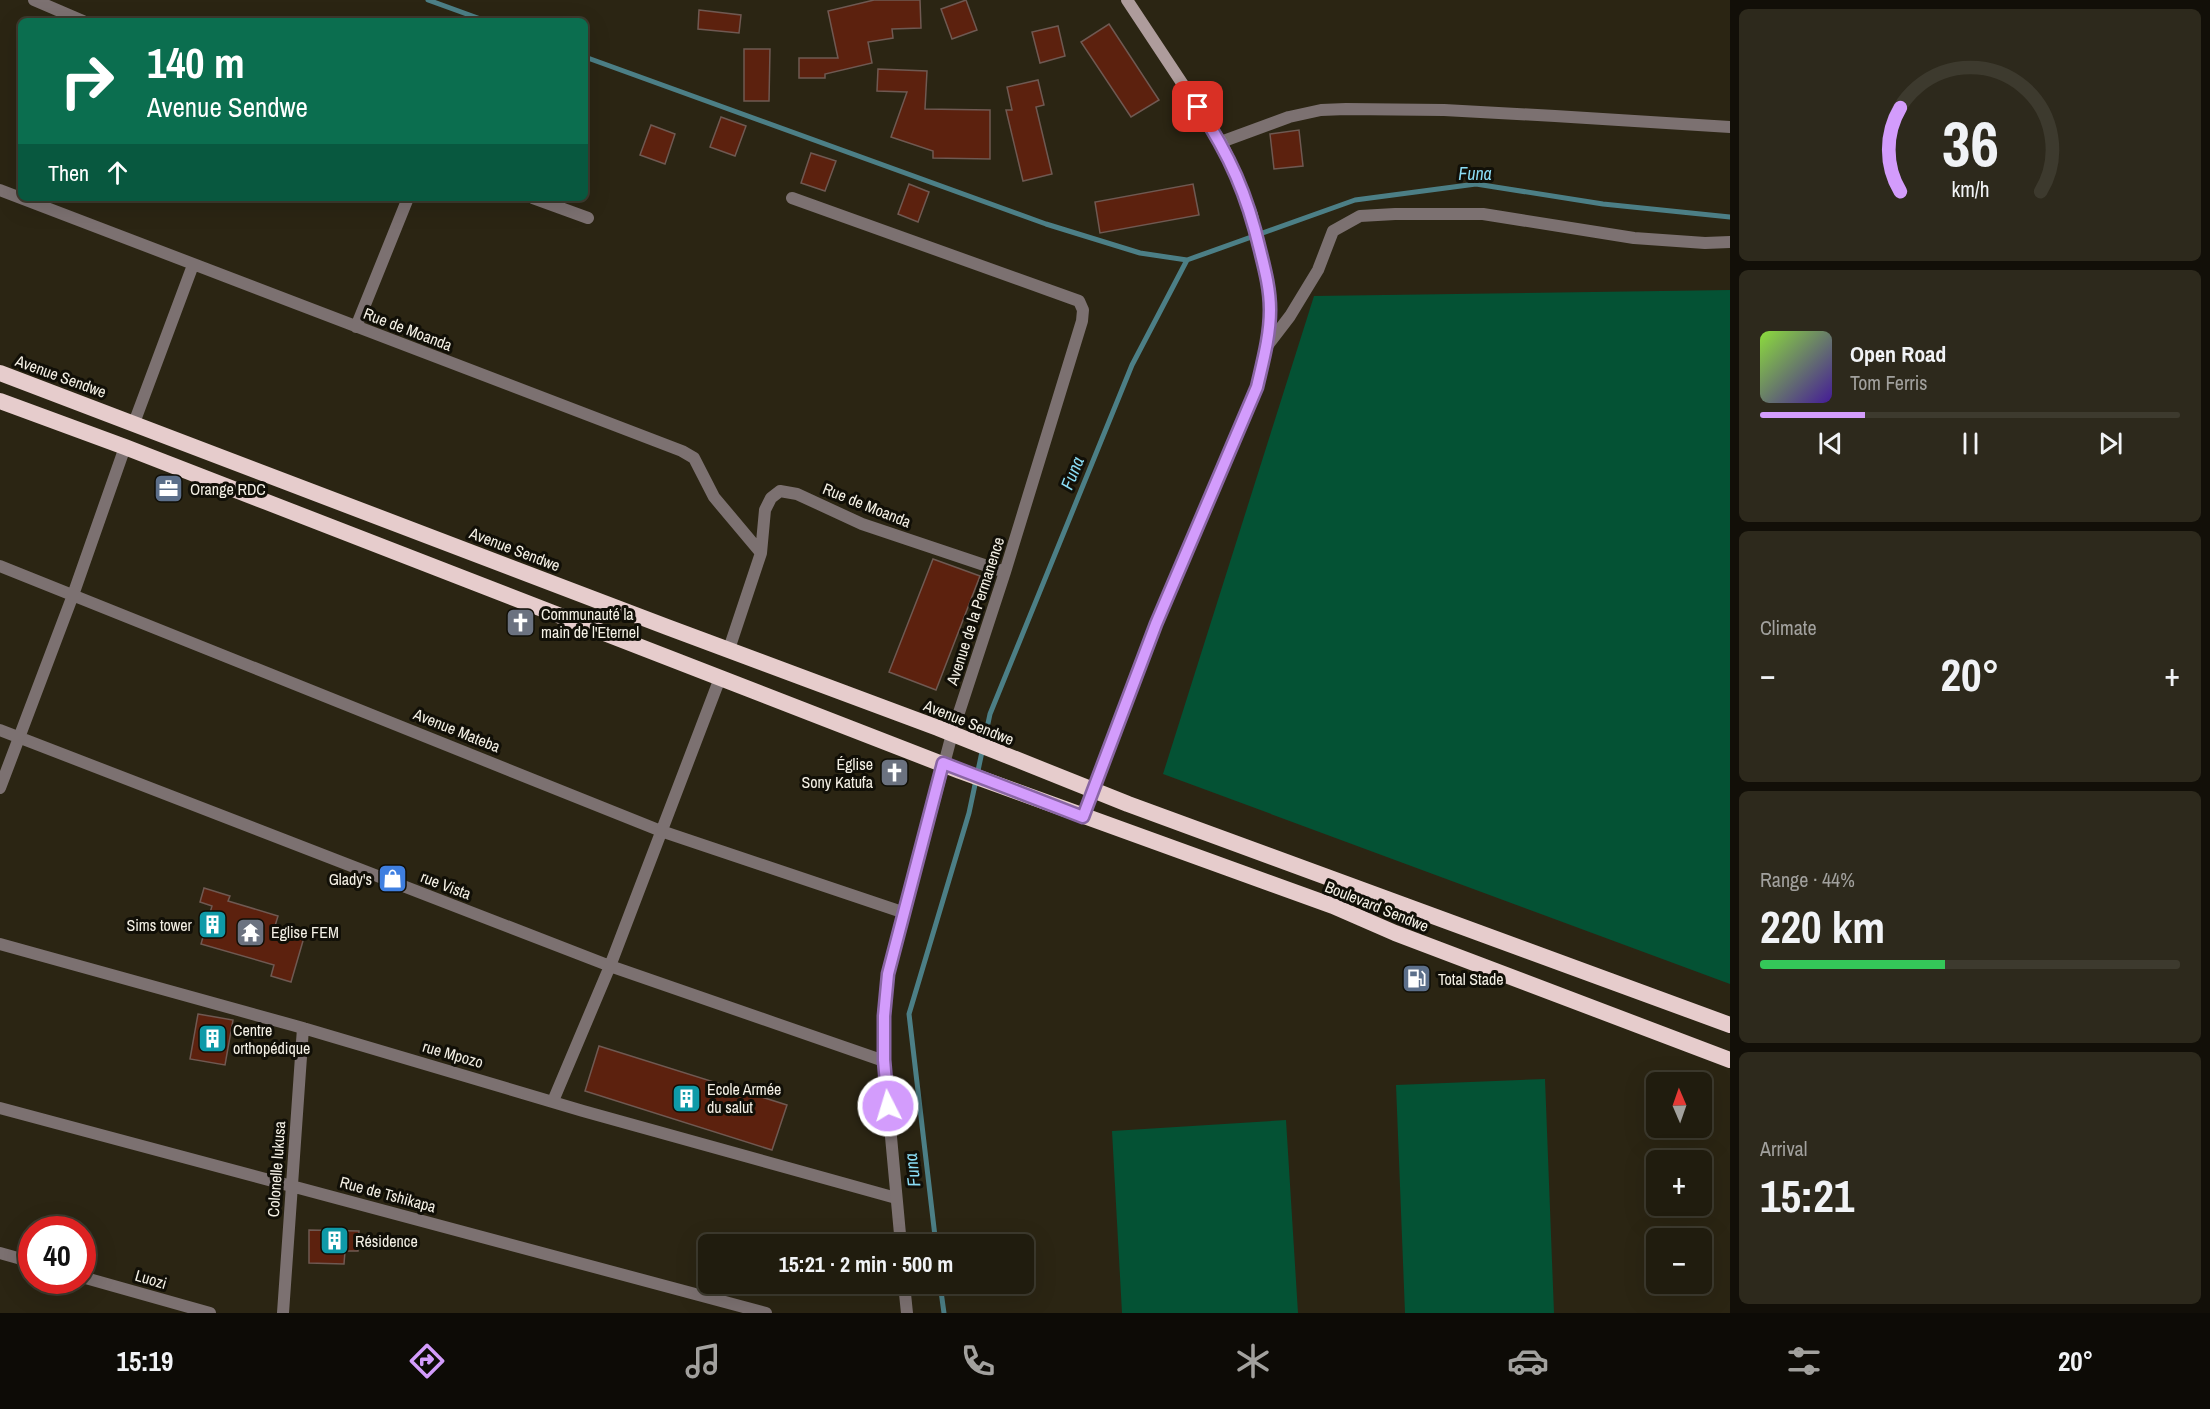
<!DOCTYPE html>
<meta charset="utf-8">
<style>
:root{--surface:#201c0e;--page:#2d291c;--text:#f1f3f6;--muted:#a2a19e;--line:#3d3a2e;--accent:#d39cfc}
body{margin:0;font-family:"Archivo Narrow",sans-serif;background:var(--page);color:var(--text);height:100vh;display:flex;flex-direction:column;font-size:22px;white-space:nowrap}
*{box-sizing:border-box;margin:0}
p{font-size:20px;color:var(--muted)}
.icon{flex:none;width:33px;height:33px;fill:none;stroke:currentColor;stroke-width:2;stroke-linecap:round;stroke-linejoin:round}
.map{position:relative;flex:1;overflow:hidden}
.sheet{display:flex;flex-direction:column;gap:9px;padding:9px;background:#120f08;width:480px}
.sheet>*{flex:none}
.top-card{position:absolute;left:18px;top:18px;width:570px;height:183px;border-radius:9px;box-shadow:0 6px 24px #0002,0 0 0 2px var(--line);background:#0b6e4f;color:#fff;overflow:hidden}
.needle{width:39px;rotate:358deg}
.buttons{position:absolute;left:1646px;top:1072px;display:grid;gap:12px}
.buttons a{display:grid;place-items:center;width:66px;height:66px;border-radius:9px;background:var(--surface);box-shadow:0 6px 24px #0002,0 0 0 2px var(--line);font-size:30px}
.speed{position:absolute;left:18px;top:1216px;display:flex;gap:12px;font-size:30px;font-weight:700;text-align:center}
.speed>*{display:grid;place-content:center;width:78px;height:78px;border-radius:50%;background:var(--surface);box-shadow:0 6px 24px #0002,0 0 0 2px var(--line);line-height:1}
.speed .limit{border:9px solid #d22;background:#fff;color:#111}
.pin{position:absolute;display:grid;place-items:center;width:51px;height:51px;color:#fff;margin:-26px;border-radius:12px;box-shadow:0 3px 9px #0006}
.me{position:absolute;width:66px;margin:-33px;rotate:355deg;stroke-linejoin:round;filter:drop-shadow(0 0 4px #0008)}
.turn{display:flex;align-items:center;gap:21px;height:126px;padding:0 30px;font-size:27px}
.turn .icon{width:78px;height:78px;stroke-width:2.5}
.turn b{display:block;font-size:42px;line-height:51px}
.then{display:flex;align-items:center;height:57px;padding:0 30px;background:#0003;gap:12px;font-size:22px}
.big{font-size:45px;font-weight:700;line-height:1.1}
.sheet .tile{flex:1;display:flex;flex-direction:column;justify-content:center;gap:9px;min-width:0;padding:0 21px;border-radius:9px;background:var(--page)}
.sheet .dial{align-items:center;gap:0}
.dial svg{height:156px;overflow:visible;fill:none;stroke:var(--line);stroke-width:7;stroke-linecap:round;text-anchor:middle}
.dial text{fill:var(--text);stroke:none}
.song{display:flex;align-items:center;gap:18px}
.cover{width:72px;height:72px;border-radius:9px;background:linear-gradient(135deg,hsl(90 70% 55%),hsl(260 70% 35%))}
.played{height:6px;border-radius:3px;background:linear-gradient(90deg,var(--accent) 25%,var(--line) 25%)}
.keys{display:flex;justify-content:space-around;direction:ltr}
.heat{display:flex;justify-content:space-between;align-items:center;font-size:33px;direction:ltr}
.charge{height:9px;border-radius:4px;background:linear-gradient(90deg,#34c759 44%,var(--line) 0)}
.trip{position:absolute;left:698px;top:1234px;width:336px;height:60px;border-radius:9px;background:var(--surface);box-shadow:0 6px 24px #0002,0 0 0 2px var(--line);font-weight:700;line-height:60px;text-align:center}
.dock{display:flex;height:96px;justify-content:space-around;align-items:center;background:#0d0b06;color:var(--muted)}
.dock .icon{width:42px;height:42px}
.dock .on{color:var(--accent)}
.dock b{font-size:27px;color:var(--text)}
main{display:flex;flex:1;min-height:0}
.map>svg:first-child{display:block}
.green{fill:#045234}
.lines{fill:none;stroke-linecap:round;stroke-linejoin:round}
.stream{stroke:#4c7f86;stroke-width:5}
.building{fill:#5c210e;stroke:#6f5952;stroke-width:1.5}
.minor{stroke:#7c7171;stroke-width:12}
.tertiary{stroke:#7c7171;stroke-width:12}
.secondary{stroke:#ae9c9c;stroke-width:12}
.trunk{stroke:#e6cccc;stroke-width:16}
.route-casing{stroke:#8965a4;stroke-width:15}
.route{stroke:#d39cfc;stroke-width:10}
.labels{text-anchor:middle;dominant-baseline:central;stroke-width:6;stroke-linejoin:round;paint-order:stroke}
.street-label{font-size:16px;fill:#f4f0e5;stroke:#110f07}
.poi-label{font-size:16px;fill:#f4f0e5;stroke:#110f07;text-anchor:start}
.water-label{font-size:18px;font-style:italic;fill:#8bddf5;stroke:#110f07}
</style>
<main>
<div class="map">
<svg width="1730" height="1313" viewBox="0 0 1730 1313">
<rect width="100%" height="100%" fill="#2b2513"/>
<path class="green" d="M1730,290v694l-567,-210 151,-478z
M1545,1079l9,234h-149l-9,-228z
M1286,1120l12,193h-176l-10,-182z"/>
<g class="lines">
<path class="stream" d="M428,0l58,21
M585,57l461,167 94,29 47,7
M936,1245l-27,-231 60,-201 21,-99 142,-349 55,-105 168,-60 121,-16 127,20 127,13
M940,1284l4,29"/>
</g>
<path class="building" d="M874,0h46l1,28 -29,1 1,9 -25,4 4,21 -47,11v4h-26v-20h39l-10,-47z
M966,0l11,30 -25,9 -11,-30z
M699,10l42,5 -2,18 -41,-4z
M1109,24l50,76 -28,17 -50,-75z
M1058,26l7,30 -25,7 -8,-31z
M744,49h26l-1,52h-25z
M878,69l49,2 -2,38 65,1v49l-57,-1v-7l-42,-14 16,-45 -30,-1z
M1038,80l6,25 -8,2 16,67 -29,7 -17,-71h6l-5,-23z
M721,117l25,9 -11,30 -25,-9z
M651,125l24,9 -10,30 -25,-9z
M1299,130l4,36 -29,3 -4,-35z
M811,153l25,8 -11,30 -24,-8z
M909,184l20,8 -11,30 -20,-8z
M1193,184l6,31 -99,18 -5,-31z
M933,559l47,17 -44,114 -47,-18z
M204,888l26,8 -2,5 50,15 -3,10 30,8 -14,48 -20,-6 3,-11 -73,-21 11,-38 -12,-4z
M198,1014l35,6 -8,45 -35,-6z
M599,1046l188,59 -15,45 -187,-59z
M309,1230l50,1 -1,20h-13l-1,13 -35,-1z"/>
<g class="lines">
<path class="minor" d="M34,0l49,21
M1221,142l68,-25 32,-7 25,-1 98,1 111,6 175,11
M0,190l682,261 12,7 20,39 47,56
M533,198l55,20
M792,198l287,103 4,9 -1,11 -77,251 -53,162
M356,327l52,-129
M1267,346l23,-30 28,-46 15,-39 27,-15 35,-2h88l151,24 71,5 25,-1
M134,423l59,-158
M0,566l661,265 244,82
M729,649l32,-96 4,-43 6,-12 9,-7 17,3 65,30 143,48
M0,730l610,236 274,95
M0,788l73,-193 52,-148
M0,944l303,84 280,83 313,87
M553,1101l57,-135 110,-288
M0,1108l766,205
M0,1253l32,9
M82,1277l128,36
M283,1313l20,-285"/>
<path class="tertiary" d="M901,1245l-17,-184 -1,-45 5,-42 64,-240
M904,1284l3,29"/>
<path class="secondary" d="M1083,817l73,-193 101,-237 10,-41 3,-36 -2,-25 -16,-70 -19,-48 -12,-25 -94,-142"/>
<path class="trunk" d="M0,373l667,254 271,101 190,76 602,221
M0,401l125,46 835,324 373,135 62,27 335,127"/>
</g>
<g class="lines">
<defs>
<path id="route" d="M888,1106l-4,-46v-44l4,-42 55,-211 140,54 73,-193 101,-237c6,-26 13,-51 13,-77 0,-21 -5,-40 -10,-60 -13,-56 -30,-94 -62,-143"/>
</defs>
<use href="#route" class="route-casing"/>
<use href="#route" class="route"/>
</g>
<defs>
<symbol id="office-square" viewBox="-11 -11 22 22"><rect x="-9" y="-9" width="18" height="18" rx="4" fill="#5c6f8a" stroke="#110f07"/><path d="M-6-3h4V-5.5h4V-3h4V5H-6ZM-1-4.5V-3h2v-1.5ZM-6 0V1H6V0Z" fill="#fff"/></symbol>
<symbol id="church-square" viewBox="-11 -11 22 22"><rect x="-9" y="-9" width="18" height="18" rx="4" fill="#6b7280" stroke="#110f07"/><path d="M-1.2-6h2.4v3.5h3.3v2.4h-3.3V6h-2.4V-.1h-3.3v-2.4h3.3Z" fill="#fff"/></symbol>
<symbol id="shop-square" viewBox="-11 -11 22 22"><rect x="-9" y="-9" width="18" height="18" rx="4" fill="#3f7fe0" stroke="#110f07"/><path d="M-5-2.5h2.3a2.7 3.5 0 0 1 5.4 0H5L5.5 6h-11ZM-1.5-2.5h3a1.5 2.3 0 0 0-3 0Z" fill="#fff"/></symbol>
<symbol id="building-square" viewBox="-11 -11 22 22"><rect x="-9" y="-9" width="18" height="18" rx="4" fill="#0f9aa8" stroke="#110f07"/><path d="M-4-6H4V6H1V3H-1V6H-4ZM-2.5-4.3h1.7v1.8h-1.7ZM.8-4.3h1.7v1.8H.8ZM-2.5-1h1.7V.8h-1.7ZM.8-1h1.7V.8H.8Z" fill="#fff"/></symbol>
<symbol id="temple-square" viewBox="-11 -11 22 22"><rect x="-9" y="-9" width="18" height="18" rx="4" fill="#6b7280" stroke="#110f07"/><path d="M0-6L5-2H3V0L6.5 2.5H4V6H1.5V3h-3V6H-4V2.5H-6.5L-3 0V-2H-5Z" fill="#fff"/></symbol>
<symbol id="fuel-square" viewBox="-11 -11 22 22"><rect x="-9" y="-9" width="18" height="18" rx="4" fill="#5c6f8a" stroke="#110f07"/><path d="M-5.5-6h7V0h2V4h1.3V-2.5L3-4.5l.8-.8L6-3V5H2.5V1h-1V6h-7ZM-4.2-4.7v3.2H.2V-4.7Z" fill="#fff"/></symbol>
</defs>
<g fill-rule="evenodd">
<use href="#office-square" x="152" y="472" width="33" height="33"/>
<use href="#church-square" x="504" y="606" width="33" height="33"/>
<use href="#church-square" x="878" y="756" width="33" height="33"/>
<use href="#shop-square" x="376" y="862" width="33" height="33"/>
<use href="#building-square" x="196" y="908" width="33" height="33"/>
<use href="#temple-square" x="234" y="916" width="33" height="33"/>
<use href="#fuel-square" x="1400" y="962" width="33" height="33"/>
<use href="#building-square" x="196" y="1022" width="33" height="33"/>
<use href="#building-square" x="670" y="1082" width="33" height="33"/>
<use href="#building-square" x="318" y="1224" width="33" height="33"/>
</g>
<g class="labels">
<g class="street-label">
<text transform="translate(408 329) rotate(21)">Rue de Moanda</text>
<text transform="translate(61 376) rotate(20)">Avenue Sendwe</text>
<text transform="translate(867 505) rotate(22)">Rue de Moanda</text>
<text transform="translate(515 549) rotate(21)">Avenue Sendwe</text>
<text transform="translate(975 611) rotate(-72)">Avenue de la Permanence</text>
<text transform="translate(969 722) rotate(22)">Avenue Sendwe</text>
<text transform="translate(457 730) rotate(22)">Avenue Mateba</text>
<text transform="translate(446 885) rotate(21)">rue Vista</text>
<text transform="translate(1377 906) rotate(22)">Boulevard Sendwe</text>
<text transform="translate(453 1054) rotate(16)">rue Mpozo</text>
<text transform="translate(276 1169) rotate(-86)">Colonelle lukusa</text>
<text transform="translate(388 1194) rotate(15)">Rue de Tshikapa</text>
<text transform="translate(151 1279) rotate(16)">Luozi</text>
</g>
<g class="poi-label">
<text x="190" y="489">Orange RDC</text>
<text x="541" y="614">Communauté la<tspan x="541" dy="18">main de l'Eternel</tspan></text>
<text x="873" y="764" text-anchor="end">Église<tspan x="873" dy="18">Sony Katufa</tspan></text>
<text x="372" y="879" text-anchor="end">Glady's</text>
<text x="192" y="925" text-anchor="end">Sims tower</text>
<text x="271" y="932">Eglise FEM</text>
<text x="1438" y="979">Total Stade</text>
<text x="233" y="1030">Centre<tspan x="233" dy="18">orthopédique</tspan></text>
<text x="707" y="1089">Ecole Armée<tspan x="707" dy="18">du salut</tspan></text>
<text x="355" y="1241">Résidence</text>
</g>
<g class="water-label">
<text x="1475" y="173">Funa</text>
<text transform="translate(1072 473) rotate(-68)">Funa</text>
<text transform="translate(912 1170) rotate(-97)">Funa</text>
</g>
</g>
</svg>
<div class="buttons">
<a><svg class="needle" viewBox="-14 -14 28 28"><path d="M0-13l5 13h-10z" fill="#e53935"/><path d="M0 13l5-13h-10z" fill="#a2a19e"/></svg></a>
<a>+</a>
<a>−</a>
</div>
<div class="speed"><div class="limit">40</div></div>
<div class="pin" style="left:1198px;top:107px;background:#d93025"><svg class="icon" aria-label="arrive" viewBox="0 0 24 24"><path d="M6 21V4h12l-3 4 3 4H6"/></svg></div>
<svg class="me" style="left:888px;top:1106px" viewBox="-20 -20 40 40"><circle r="17" fill="#d39cfc" stroke="#fff" stroke-width="3"/><path d="M0-11L8 9 0 5-8 9z" fill="#fff"/></svg>
<div class="trip">15:21 · 2 min · 500 m</div>
<div class="top-card">
<div class="turn"><svg class="icon" aria-label="right" viewBox="0 0 24 24"><path d="M7 20v-9h11M14 6l5 5-5 5"/></svg><div><b>140 m</b>Avenue Sendwe</div></div>
<div class="then">Then<svg class="icon" aria-label="ahead" viewBox="0 0 24 24"><path d="M12 20V5M6 11l6-6 6 6"/></svg></div>
</div>
</div>
<section class="sheet">
<div class="tile dial"><svg viewBox="0 0 100 80">
<path d="M14 69A42 42 0 1 1 86 69"/>
<path d="M14 69A42 42 0 0 1 14 26" stroke="#d39cfc"/>
<text x="50" y="56" font-size="32" font-weight="700">36</text>
<text x="50" y="72" font-size="11">km/h</text>
</svg></div>
<div class="tile">
<div class="song"><i class="cover"></i><div><b>Open Road</b><p>Tom Ferris</p></div></div>
<div class="played"></div>
<div class="keys"><svg class="icon" aria-label="previous" viewBox="0 0 24 24"><path d="M18 5L8 12l10 7zM5 5v14"/></svg><svg class="icon" aria-label="pause" viewBox="0 0 24 24"><path d="M8 5v14M16 5v14"/></svg><svg class="icon" aria-label="next" viewBox="0 0 24 24"><path d="M6 5l10 7-10 7zM19 5v14"/></svg></div>
</div>
<div class="tile"><p>Climate</p>
<div class="heat"><a>−</a><b class="big">20°</b><a>+</a></div>
</div>
<div class="tile"><p>Range · 44%</p><b class="big">220 km</b><div class="charge"></div></div>
<div class="tile"><p>Arrival</p><b class="big">15:21</b></div>
</section>
</main>
<nav class="dock">
<b>15:19</b>
<svg class="icon on" aria-label="directions" viewBox="0 0 24 24"><path d="M12 3l9 9-9 9-9-9zM9 14v-3h6M13 9l2 2-2 2"/></svg>
<svg class="icon" aria-label="music" viewBox="0 0 24 24"><path d="M9 18V5l10-2v13"/><circle cx="6" cy="18" r="3"/><circle cx="16" cy="16" r="3"/></svg>
<svg class="icon" aria-label="phone" viewBox="0 0 24 24"><path d="M5 4h4l2 5-3 2q2 4 5 5l2-3 5 2v4C11 20 4 13 5 4z"/></svg>
<svg class="icon" aria-label="climate" viewBox="0 0 24 24"><path d="M12 3v18M4 7l16 10M4 17L20 7"/></svg>
<svg class="icon" aria-label="car" viewBox="0 0 24 24"><path d="M5 17H2v-5l4-1 3-4h7l3 4 3 1v5h-3M9 17h6M6 11h13"/><circle cx="7" cy="17" r="2"/><circle cx="17" cy="17" r="2"/></svg>
<svg class="icon" aria-label="filters" viewBox="0 0 24 24"><path d="M4 7h16M4 17h16"/><circle cx="9" cy="7" r="2"/><circle cx="15" cy="17" r="2"/></svg>
<b>20°</b>
</nav>
